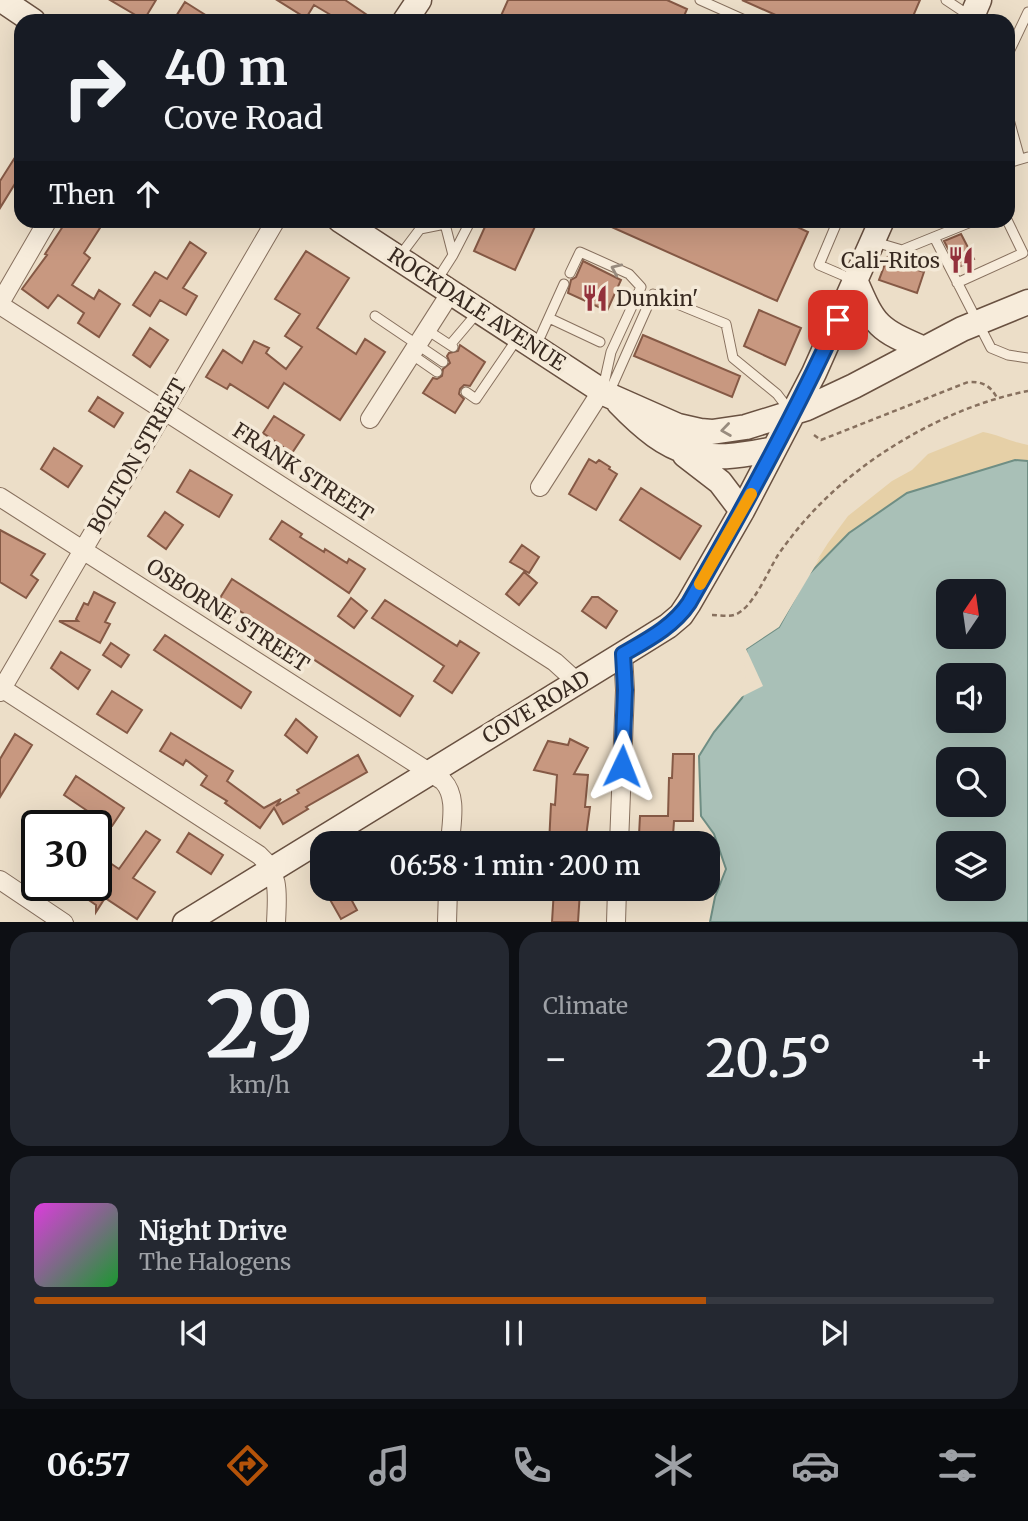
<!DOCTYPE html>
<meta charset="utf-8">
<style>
:root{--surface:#171b24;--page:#242831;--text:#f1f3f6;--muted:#9ea1a6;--line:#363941;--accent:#b45309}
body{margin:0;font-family:Merriweather,serif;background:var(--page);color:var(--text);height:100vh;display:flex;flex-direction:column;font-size:26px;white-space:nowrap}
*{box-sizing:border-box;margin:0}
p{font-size:23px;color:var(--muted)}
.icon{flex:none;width:38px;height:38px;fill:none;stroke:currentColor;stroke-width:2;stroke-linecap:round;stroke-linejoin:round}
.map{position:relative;height:922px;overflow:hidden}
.drawer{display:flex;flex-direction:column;gap:10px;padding:10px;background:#0d0f14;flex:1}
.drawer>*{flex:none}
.hud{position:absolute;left:14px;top:14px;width:1001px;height:214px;border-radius:21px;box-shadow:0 7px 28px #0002;background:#171b24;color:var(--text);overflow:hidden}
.needle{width:46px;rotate:13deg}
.fabs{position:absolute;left:936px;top:579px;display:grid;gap:14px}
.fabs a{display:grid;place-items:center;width:70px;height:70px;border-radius:14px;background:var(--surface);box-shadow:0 7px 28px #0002;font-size:35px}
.speed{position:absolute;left:21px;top:810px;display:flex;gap:14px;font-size:35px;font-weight:700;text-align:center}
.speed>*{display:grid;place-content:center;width:91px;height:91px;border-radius:50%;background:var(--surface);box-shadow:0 7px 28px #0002;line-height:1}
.speed .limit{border:4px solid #111;border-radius:10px;background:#fff;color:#111}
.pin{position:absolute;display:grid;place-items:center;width:60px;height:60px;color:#fff;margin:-30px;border-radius:14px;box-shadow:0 4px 10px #0006}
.me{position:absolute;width:77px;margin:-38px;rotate:2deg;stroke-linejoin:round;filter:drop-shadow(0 0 5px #0008)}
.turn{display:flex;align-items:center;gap:24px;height:147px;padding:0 35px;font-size:32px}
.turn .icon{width:91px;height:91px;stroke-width:2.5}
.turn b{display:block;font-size:49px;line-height:60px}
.then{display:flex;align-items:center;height:66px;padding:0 35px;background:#0003;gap:14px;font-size:26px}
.big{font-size:52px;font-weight:600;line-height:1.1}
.drawer .widget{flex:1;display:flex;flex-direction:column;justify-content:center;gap:10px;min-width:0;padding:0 24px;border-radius:21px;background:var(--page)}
.drawer .dial{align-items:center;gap:0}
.dial b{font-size:91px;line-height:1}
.song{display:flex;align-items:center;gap:21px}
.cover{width:84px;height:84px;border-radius:10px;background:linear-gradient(135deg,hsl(300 70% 55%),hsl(130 70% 35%))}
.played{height:7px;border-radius:4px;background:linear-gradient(90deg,var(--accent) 70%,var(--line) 70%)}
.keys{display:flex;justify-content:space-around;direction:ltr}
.heat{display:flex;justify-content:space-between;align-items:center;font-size:38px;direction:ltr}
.drawer .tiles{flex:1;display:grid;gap:10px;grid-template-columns:1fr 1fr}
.widget:last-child{grid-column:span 2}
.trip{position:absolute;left:310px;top:831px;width:410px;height:70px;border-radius:21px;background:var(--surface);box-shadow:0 7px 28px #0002;font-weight:600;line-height:70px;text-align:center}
.tabs{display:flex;height:112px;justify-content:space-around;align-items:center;background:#090b0e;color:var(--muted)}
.tabs .icon{width:49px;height:49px}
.tabs .selected{color:var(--accent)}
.tabs b{font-size:32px;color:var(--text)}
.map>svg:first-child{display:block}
.sand{fill:#e6d0a7}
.water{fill:#a9c0b7;stroke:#6f8e84;stroke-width:2;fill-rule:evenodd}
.pier{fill:#ecdec8}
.building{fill:#c89880;stroke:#855945;stroke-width:2}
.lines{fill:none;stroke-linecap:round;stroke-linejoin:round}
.lane-casing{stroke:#87705e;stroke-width:11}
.street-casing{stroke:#87705e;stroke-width:20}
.secondary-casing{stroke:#695141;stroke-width:27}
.path{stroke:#87705e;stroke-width:2.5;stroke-dasharray:5 3.5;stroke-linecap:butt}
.lane{stroke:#f7ecdb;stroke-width:9}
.street{stroke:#f7ecdb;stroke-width:18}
.secondary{stroke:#f7ecdb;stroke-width:24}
.oneway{stroke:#988b7e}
.route-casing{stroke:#114b97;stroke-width:18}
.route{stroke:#1a73e8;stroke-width:12}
.slow{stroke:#f59e0b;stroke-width:12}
.labels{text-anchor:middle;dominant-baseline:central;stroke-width:7;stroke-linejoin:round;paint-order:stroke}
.poi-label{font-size:21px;fill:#382a21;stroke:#f4e9d7;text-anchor:end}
.street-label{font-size:21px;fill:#382a21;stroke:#f4e9d7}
</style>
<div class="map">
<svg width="1028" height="923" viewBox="0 0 1028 923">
<rect width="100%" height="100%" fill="#ecdec8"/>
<path class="sand" d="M983,432c17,3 28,10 45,13v79l-221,52 21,-33 20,-27 44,-35 20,-11 16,-16z"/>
<path class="water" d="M1015,460l13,1v461h-318l5,-25 11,-28 -12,-35 -13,-18 -2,-60 15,-24 28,-34 8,-21 -4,-28 33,-22 28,-51 42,-43 58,-40zM948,592h46v45h-46zM948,676h46v45h-46zM948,760h46v45h-46zM948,844h46v45h-46z"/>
<path class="pier" d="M821,556l-42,71 -33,22 17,37 -26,13 9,-23 -3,-29 33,-23 28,-50z"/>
<path class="building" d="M110,0h46l-12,20z
M277,0h68l31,21h-35l-27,-16 -8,13z
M508,0h159l20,9 -5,12h-175l-7,-3z
M742,0h178l-9,21h-122z
M185,2l30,19h-42z
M21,148v26l-21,34v-27z
M67,220h38l-21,33 6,5 -18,27 22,14 5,-9 21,14 -21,33 -21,-14 6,-10 -26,-18 -10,13 -26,-19 25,-34 -2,-1z
M488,220h50l-23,50 -41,-19z
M596,220h198l-1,5 15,7 -31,69z
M961,234l13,25 -15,8 -2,-4 -1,1 -12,-23z
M190,242l16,11 -23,35 14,8 -11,19 -26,-15 -10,16 -17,-11 22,-33 12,7z
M306,251l43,27 -32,50 39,26 9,-15 20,13 -45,68 -56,-37 -16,25 -38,-24 -3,5 -21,-12 17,-27 19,13 12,-22 15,7 -3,5 20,16 16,-22 -17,-11 15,-22 -25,-15z
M888,256l25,9 -1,3 12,4 -7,21 -38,-13z
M583,261l38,19 -14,31 -39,-18 3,-13 5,-3z
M759,310l42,18 -16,37 -41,-19z
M150,328l18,12 -18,27 -17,-12z
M643,335l97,41 -8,21 -98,-41z
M460,345l25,17 -15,24 -6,-1 -4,4 -1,5 5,5 -9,14 -32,-20 10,-15 4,1 5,-3 1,-7 7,-6 -3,-7 2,-3 9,-2z
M98,397l25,16 -9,14 -25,-16z
M274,416l30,19 -12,18 -29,-20z
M54,448l28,18 -14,21 -27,-18z
M589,459l7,4 3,-3 11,7 -1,2 8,5 -21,36 -27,-16z
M190,470l42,25 -13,22 -42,-25z
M641,488l60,38 -21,33 -60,-39z
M165,512l18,13 -17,24 -18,-13z
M282,521l20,13 -2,3 24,15 1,-3 22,14 2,-4 16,10 -16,24 -79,-54z
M0,530l45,24 -14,21 7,5 -12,18 -26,-16z
M522,545l17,12 -10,16 -19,-11z
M524,572l13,11 -18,22 -13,-11z
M232,579l181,117 -13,20 -180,-118z
M94,592l21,11 -10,19 5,2 -10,19 -41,-22h19l-2,-2 8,-16 4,2z
M592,597h6l19,14 -11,17 -24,-17z
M351,598l16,13 -13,17 -16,-12z
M385,600l72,46 3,-5 19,12 -27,40 -18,-12 10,-15 -72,-48z
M165,635l86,57 -10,16 -87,-58z
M111,643l18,12 -8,12 -18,-12z
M61,652l29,18 -12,19 -27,-21z
M112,691l30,19 -15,23 -30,-19z
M296,719l21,18 -10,16 -22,-18z
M171,733l62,38 -6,10 37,27 17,-9 -5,7 23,-13 -2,-3 61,-35 9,17 -61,35 2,2 -25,15 -9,-16 -14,20 -35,-25 2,-2 -26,-16 6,-9 -21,-16 -3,5 -23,-14z
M15,734l17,11 -32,52v-38z
M570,739l18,9 -14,26 14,1 -3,32h5l-5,37h-36l2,-40 4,1 2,-30 -23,-5 14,-29 20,4z
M673,754h21l-1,67h-19l-1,15 -34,-1 1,-19h28l1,-38h3z
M76,776l48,32 -12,18h-32l9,-14 -25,-17z
M146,831l14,9 -27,38 22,14 -18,27 -32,-21 -9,14v-7l-28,-19h28v-21l5,-8 18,12z
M189,833l34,22 -12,19 -34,-22z
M324,889h45l-18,10 6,11 -16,9z
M554,889l26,2 -2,31h-26z"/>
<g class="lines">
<defs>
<path id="lane" d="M700,0l47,21
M946,0l24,16
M1008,54l20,-42
M1008,116l12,43
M1008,163l20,-6
M838,220l-19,45 35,15
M934,237l42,-17
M875,242l27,8 32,-13 57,111 17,7 20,3
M453,255l18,-35
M399,257l21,-28 25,-5
M570,273l10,-21 49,22 12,13 -30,65 -8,36
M437,280l16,-25 -8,-31 -5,-4
M957,283l66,-30 -16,-33
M375,316l68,46
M549,318l51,24
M427,330l26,17
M450,345l28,-33
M536,346l28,-62
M411,354l26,18
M466,392l10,7 41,-60
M609,393l44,-99 73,30 7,34 44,36 13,17"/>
<path id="street" d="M0,303l48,-83
M0,305l555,357 22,20
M370,419l81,-127
M540,487l62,-97
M0,497l443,284c15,16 8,42 7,63
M0,687l259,168c22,19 18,41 17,68
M0,692l276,-472
M619,844l6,-154 -2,-36
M0,880l64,43
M447,923l1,-34
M616,923l1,-34"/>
<path id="secondary" d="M2,0l31,21
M405,21l14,-21
M970,21l9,-21
M340,220l268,175 70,31 22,5 12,1 34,-5 61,-19 47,-22 108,-57 66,-27
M855,280c20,47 23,49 69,69
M619,403c52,54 82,62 155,46
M685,455l35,27 22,29
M185,923l438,-269 45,-28 13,-11 8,-12 53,-92 72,-138 68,-153"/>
</defs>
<use href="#lane" class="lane-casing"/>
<use href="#street" class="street-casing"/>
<use href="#secondary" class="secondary-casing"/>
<path class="path" d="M814,435l7,5 147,-58c14,-1 23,4 29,16
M712,615c7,0 15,2 22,0 18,-5 34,-44 44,-60 9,-13 19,-26 30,-38 53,-60 141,-111 220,-126"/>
<use href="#lane" class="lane"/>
<use href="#street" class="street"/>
<use href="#secondary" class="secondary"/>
</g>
<defs><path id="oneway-chevron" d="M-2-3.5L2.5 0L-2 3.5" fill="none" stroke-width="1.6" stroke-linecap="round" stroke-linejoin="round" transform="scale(1.75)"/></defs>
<g class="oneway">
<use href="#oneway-chevron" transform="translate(616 269) rotate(-156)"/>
<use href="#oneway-chevron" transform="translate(726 430) rotate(172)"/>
</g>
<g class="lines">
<defs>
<path id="route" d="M622,766l3,-76 -2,-36c24,-14 50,-27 66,-51 53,-92 105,-186 149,-283"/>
</defs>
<use href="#route" class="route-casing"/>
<use href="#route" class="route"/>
<path class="slow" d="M700,584l51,-90"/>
</g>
<defs>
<symbol id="restaurant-bare" viewBox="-9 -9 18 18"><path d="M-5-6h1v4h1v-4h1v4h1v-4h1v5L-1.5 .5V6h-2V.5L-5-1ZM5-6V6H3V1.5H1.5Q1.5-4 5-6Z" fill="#93313b" stroke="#f4e9d7" stroke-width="2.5" paint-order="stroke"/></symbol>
</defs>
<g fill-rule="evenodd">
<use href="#restaurant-bare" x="942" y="241" width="38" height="38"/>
<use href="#restaurant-bare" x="576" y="279" width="38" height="38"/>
</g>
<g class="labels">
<g class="poi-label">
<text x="940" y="260">Cali-Ritos</text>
<text x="616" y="298" text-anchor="start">Dunkin'</text>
</g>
<g class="street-label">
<text transform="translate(477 309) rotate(33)">ROCKDALE AVENUE</text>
<text transform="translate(137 456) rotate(-60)">BOLTON STREET</text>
<text transform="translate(303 472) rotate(33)">FRANK STREET</text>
<text transform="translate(228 615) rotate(33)">OSBORNE STREET</text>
<text transform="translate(536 707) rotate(-31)">COVE ROAD</text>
</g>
</g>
</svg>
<div class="fabs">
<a><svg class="needle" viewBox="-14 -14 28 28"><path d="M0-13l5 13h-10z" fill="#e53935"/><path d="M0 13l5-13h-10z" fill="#9ea1a6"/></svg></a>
<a><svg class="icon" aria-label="sound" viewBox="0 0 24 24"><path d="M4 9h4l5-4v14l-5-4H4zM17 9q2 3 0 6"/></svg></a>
<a><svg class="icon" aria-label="search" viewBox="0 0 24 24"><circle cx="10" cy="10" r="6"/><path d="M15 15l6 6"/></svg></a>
<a><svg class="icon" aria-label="layers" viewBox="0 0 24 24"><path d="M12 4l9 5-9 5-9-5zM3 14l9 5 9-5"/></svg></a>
</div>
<div class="speed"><div class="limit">30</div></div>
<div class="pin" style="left:838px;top:320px;background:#d93025"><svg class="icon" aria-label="arrive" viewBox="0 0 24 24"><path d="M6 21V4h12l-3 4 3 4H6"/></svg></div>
<svg class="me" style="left:622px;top:766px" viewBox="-20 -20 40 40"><path d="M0-17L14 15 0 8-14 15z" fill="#1a73e8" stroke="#fff" stroke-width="4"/></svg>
<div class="trip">06:58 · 1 min · 200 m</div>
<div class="hud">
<div class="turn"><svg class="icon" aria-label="right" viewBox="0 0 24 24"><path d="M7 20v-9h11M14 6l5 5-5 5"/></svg><div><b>40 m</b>Cove Road</div></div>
<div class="then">Then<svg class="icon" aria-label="ahead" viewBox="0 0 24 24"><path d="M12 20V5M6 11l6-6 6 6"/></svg></div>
</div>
</div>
<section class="drawer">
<div class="tiles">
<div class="widget dial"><b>29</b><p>km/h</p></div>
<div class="widget"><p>Climate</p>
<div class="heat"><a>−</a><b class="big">20.5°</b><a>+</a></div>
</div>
<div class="widget">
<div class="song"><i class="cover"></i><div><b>Night Drive</b><p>The Halogens</p></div></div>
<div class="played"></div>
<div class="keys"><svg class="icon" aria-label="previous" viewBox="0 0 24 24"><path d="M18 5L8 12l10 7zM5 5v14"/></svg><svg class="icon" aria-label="pause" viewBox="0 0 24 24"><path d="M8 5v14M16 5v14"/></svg><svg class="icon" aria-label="next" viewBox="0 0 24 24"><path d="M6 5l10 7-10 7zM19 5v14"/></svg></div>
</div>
</div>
</section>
<nav class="tabs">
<b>06:57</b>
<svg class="icon selected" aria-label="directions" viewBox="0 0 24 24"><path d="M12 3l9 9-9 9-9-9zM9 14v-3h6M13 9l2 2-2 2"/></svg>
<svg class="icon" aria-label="music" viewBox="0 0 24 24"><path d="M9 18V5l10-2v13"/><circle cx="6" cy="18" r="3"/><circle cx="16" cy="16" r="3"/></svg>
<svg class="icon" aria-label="phone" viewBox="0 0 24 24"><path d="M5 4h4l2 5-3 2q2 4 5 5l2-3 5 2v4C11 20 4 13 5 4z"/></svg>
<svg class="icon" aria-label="climate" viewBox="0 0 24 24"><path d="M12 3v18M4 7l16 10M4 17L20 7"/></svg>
<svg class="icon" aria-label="car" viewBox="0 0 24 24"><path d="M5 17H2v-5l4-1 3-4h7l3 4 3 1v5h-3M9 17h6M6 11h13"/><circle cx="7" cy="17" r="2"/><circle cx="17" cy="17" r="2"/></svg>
<svg class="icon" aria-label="filters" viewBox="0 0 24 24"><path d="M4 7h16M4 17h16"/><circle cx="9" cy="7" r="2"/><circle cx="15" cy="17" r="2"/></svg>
</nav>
